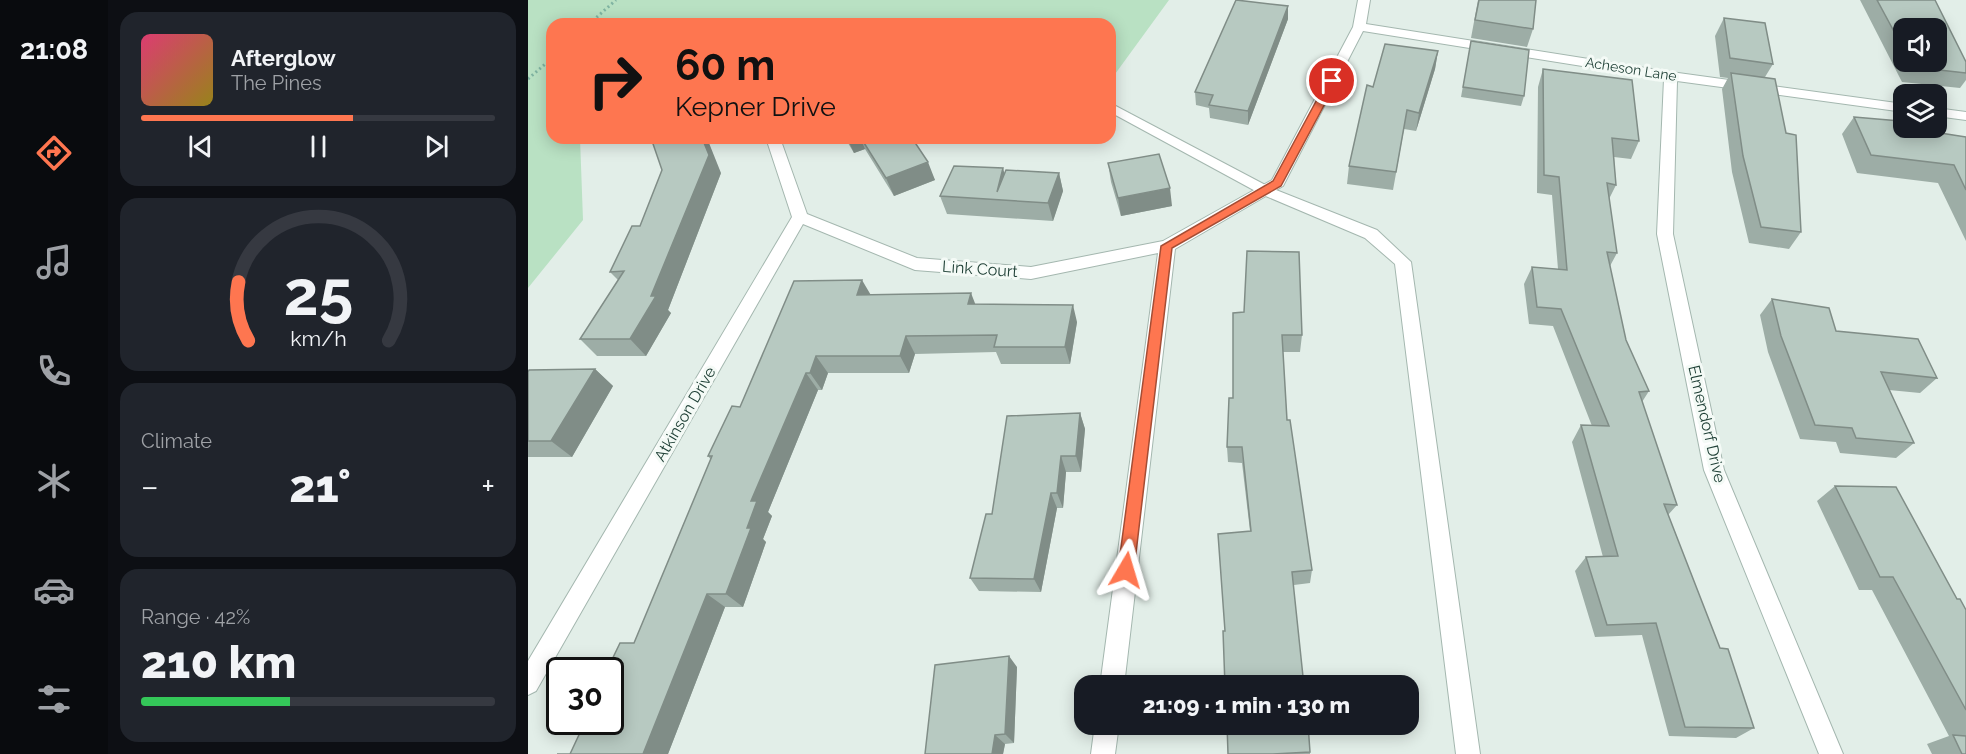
<!DOCTYPE html>
<meta charset="utf-8">
<style>
:root{--surface:#171b24;--page:#20242c;--text:#f1f3f6;--muted:#9ea1a6;--line:#363941;--accent:#fe7650}
body{margin:0;font-family:Raleway,sans-serif;background:var(--page);color:var(--text);height:100vh;display:flex;flex-direction:column;font-size:22px;white-space:nowrap}
*{box-sizing:border-box;margin:0}
p{font-size:20px;color:var(--muted)}
.icon{flex:none;width:33px;height:33px;fill:none;stroke:currentColor;stroke-width:2;stroke-linecap:round;stroke-linejoin:round}
.map{position:relative;flex:1;overflow:hidden}
.sheet{display:flex;flex-direction:column;gap:12px;padding:12px;background:#0d0f14;width:420px}
.sheet>*{flex:none}
.guide{position:absolute;left:18px;top:18px;width:570px;height:126px;border-radius:18px;box-shadow:0 3px 15px #0003;background:#fe7650;color:#111;overflow:hidden}
.tools{position:absolute;left:1365px;top:18px;display:grid;gap:12px}
.tools a{display:grid;place-items:center;width:54px;height:54px;border-radius:12px;background:var(--surface);box-shadow:0 3px 15px #0003;font-size:30px}
.speed{position:absolute;left:18px;top:657px;display:flex;gap:12px;font-size:30px;font-weight:700;text-align:center}
.speed>*{display:grid;place-content:center;width:78px;height:78px;border-radius:50%;background:var(--surface);box-shadow:0 3px 15px #0003;line-height:1}
.speed .limit{border:3px solid #111;border-radius:9px;background:#fff;color:#111}
.pin{position:absolute;display:grid;place-items:center;width:51px;height:51px;color:#fff;margin:-26px;border:3px solid #fff;border-radius:50%;box-shadow:0 2px 6px #0007}
.me{position:absolute;width:66px;margin:-33px;rotate:7deg;stroke-linejoin:round;filter:drop-shadow(0 0 4px #0008)}
.turn{display:flex;align-items:center;gap:21px;height:126px;padding:0 30px;font-size:27px}
.turn .icon{width:78px;height:78px;stroke-width:2.5}
.turn b{display:block;font-size:42px;line-height:51px}
.big{font-size:45px;font-weight:800;line-height:1.1}
.sheet .widget{flex:1;display:flex;flex-direction:column;justify-content:center;gap:9px;min-width:0;padding:0 21px;border-radius:18px;background:var(--page)}
.sheet .dial{align-items:center;gap:0}
.dial svg{height:156px;overflow:visible;fill:none;stroke:var(--line);stroke-width:7;stroke-linecap:round;text-anchor:middle}
.dial text{fill:var(--text);stroke:none}
.song{display:flex;align-items:center;gap:18px}
.cover{width:72px;height:72px;border-radius:9px;background:linear-gradient(135deg,hsl(340 70% 55%),hsl(50 70% 35%))}
.played{height:6px;border-radius:3px;background:linear-gradient(90deg,var(--accent) 60%,var(--line) 60%)}
.keys{display:flex;justify-content:space-around;direction:ltr}
.heat{display:flex;justify-content:space-between;align-items:center;font-size:33px;direction:ltr}
.charge{height:9px;border-radius:4px;background:linear-gradient(90deg,#34c759 42%,var(--line) 0)}
.trip{position:absolute;left:546px;top:675px;width:345px;height:60px;border-radius:18px;background:var(--surface);box-shadow:0 3px 15px #0003;font-weight:800;line-height:60px;text-align:center}
main{display:flex;flex:1;min-height:0}
.tabs{display:flex;flex-direction:column;width:108px;justify-content:space-around;align-items:center;background:#090b0e;color:var(--muted)}
.tabs .icon{width:42px;height:42px}
.tabs .active{color:var(--accent)}
.tabs b{font-size:27px;color:var(--text)}
.map>svg:first-child{display:block}
.green{fill:#b9e1c3}
.lines{fill:none;stroke-linecap:round;stroke-linejoin:round}
.service-casing{stroke:#a4b7af;stroke-width:2}
.minor-casing{stroke:#a4b7af;stroke-width:2}
.path{stroke:#80b4a2;stroke-width:3;stroke-dasharray:2 3;stroke-linecap:butt}
.service{fill:#fff;fill-rule:evenodd}
.minor{fill:#fff;fill-rule:evenodd}
.wall{fill:#9dada6;fill-rule:evenodd}
.shaded-wall{fill:#808d87}
.building{fill:#b7c9c1;stroke:#808d87;stroke-width:1.5}
.route{fill:#fe7650;stroke:#a54d34;stroke-width:1.5}
.labels{text-anchor:middle;dominant-baseline:central;stroke-width:6;stroke-linejoin:round;paint-order:stroke}
.far-street-label{font-size:14px;fill:#204137;stroke:#f4faf6}
.street-label{font-size:16px;fill:#204137;stroke:#f4faf6}
</style>
<main>
<nav class="tabs">
<b>21:08</b>
<svg class="icon active" aria-label="directions" viewBox="0 0 24 24"><path d="M12 3l9 9-9 9-9-9zM9 14v-3h6M13 9l2 2-2 2"/></svg>
<svg class="icon" aria-label="music" viewBox="0 0 24 24"><path d="M9 18V5l10-2v13"/><circle cx="6" cy="18" r="3"/><circle cx="16" cy="16" r="3"/></svg>
<svg class="icon" aria-label="phone" viewBox="0 0 24 24"><path d="M5 4h4l2 5-3 2q2 4 5 5l2-3 5 2v4C11 20 4 13 5 4z"/></svg>
<svg class="icon" aria-label="climate" viewBox="0 0 24 24"><path d="M12 3v18M4 7l16 10M4 17L20 7"/></svg>
<svg class="icon" aria-label="car" viewBox="0 0 24 24"><path d="M5 17H2v-5l4-1 3-4h7l3 4 3 1v5h-3M9 17h6M6 11h13"/><circle cx="7" cy="17" r="2"/><circle cx="17" cy="17" r="2"/></svg>
<svg class="icon" aria-label="filters" viewBox="0 0 24 24"><path d="M4 7h16M4 17h16"/><circle cx="9" cy="7" r="2"/><circle cx="15" cy="17" r="2"/></svg>
</nav>
<section class="sheet">
<div class="widget">
<div class="song"><i class="cover"></i><div><b>Afterglow</b><p>The Pines</p></div></div>
<div class="played"></div>
<div class="keys"><svg class="icon" aria-label="previous" viewBox="0 0 24 24"><path d="M18 5L8 12l10 7zM5 5v14"/></svg><svg class="icon" aria-label="pause" viewBox="0 0 24 24"><path d="M8 5v14M16 5v14"/></svg><svg class="icon" aria-label="next" viewBox="0 0 24 24"><path d="M6 5l10 7-10 7zM19 5v14"/></svg></div>
</div>
<div class="widget dial"><svg viewBox="0 0 100 80">
<path d="M14 69A42 42 0 1 1 86 69"/>
<path d="M14 69A42 42 0 0 1 9 39" stroke="#fe7650"/>
<text x="50" y="56" font-size="32" font-weight="700">25</text>
<text x="50" y="72" font-size="11">km/h</text>
</svg></div>
<div class="widget"><p>Climate</p>
<div class="heat"><a>−</a><b class="big">21°</b><a>+</a></div>
</div>
<div class="widget"><p>Range · 42%</p><b class="big">210 km</b><div class="charge"></div></div>
</section>
<div class="map">
<svg width="1438" height="754" viewBox="0 0 1438 754">
<rect width="100%" height="100%" fill="#e2eee8"/>
<path class="green" d="M0,0h641l-59,81v-57h-558v114h28l3,82 -55,68z"/>
<g class="lines">
<defs>
<path id="service" d="M582,103l161,85 106,42 34,32 69,492h-24l-61,-490 -30,-26 -104,-44 -151,-82z"/>
<path id="minor" d="M830,0h12l-4,24 305,48 233,32v8l-227,-31 -4,153 51,236 119,284h-24l-115,-284 -47,-236 7,-155 -301,-48 -80,155 -108,63 -51,437h-24l58,-433 -127,26 -116,-9 -112,-46 -267,467 -8,4v-34l264,-444 -26,-79h14l27,76 110,44 114,9 132,-26 109,-61 81,-153z
M1408,108l30,4v8l-30,-4z
M567,724h24l-4,30h-24z"/>
</defs>
<use href="#service" class="service-casing"/>
<use href="#minor" class="minor-casing"/>
<path class="path" d="M61,24l27,-24
M0,79l24,-21"/>
<use href="#service" class="service"/>
<use href="#minor" class="minor"/>
</g>
<path class="wall" d="M950,0h58l-3,29 -6,18 -56,-9z
M1332,0h75l31,62v18l-6,8 -58,-6zM1376,28l32,34h-32z
M760,6v13l-40,106 -38,-7 -1,-10 -13,-3 -1,-13z
M1196,18l49,46 -8,13 36,155 -12,17 -40,-6 -17,-71 -10,-83 6,-11 -8,-1 -5,-41z
M943,41l53,55 -3,10 -60,-9z
M910,51l-3,18 -19,62 -12,-2 -11,61 -46,-6 2,-18 24,-79z
M1015,69l96,72 -8,18 -17,-2 2,28 -7,14 8,54 -7,13 16,74 23,51 -7,11 35,103 -9,10 52,133 34,80 -18,10 -67,-2 -27,-101 -47,2 -20,-66 11,-14h17l-31,-115 9,-17 11,1 -39,-100 -24,-2 -5,-40 8,-17 26,2 -6,-74 -15,-2 1,-106z
M1326,117l48,10 64,10v104l-28,-58 -81,-10 -15,-39z
M317,138h67l23,42 -41,16 -29,-47 -11,4z
M580,163l64,43 -51,10 -10,-34z
M193,173l-53,137 3,3 -25,43h-49l-17,-17 38,-59 -8,-8 30,-46z
M531,173l4,18 -10,30 -106,-7 -7,-18z
M342,295l105,9 102,18 -7,42h-69l-5,-12 -81,2 -6,19h-81l-6,17h-4l-50,122 4,4 -9,23 3,3 -23,65h-18l-57,147h-111h13l64,-111 77,-183 -3,-4z
M1244,299l64,32 101,47 -17,15 -31,-3 25,53 -18,15 -56,-5 -4,-11 -36,-3 -32,-87 -8,-37z
M716,312l58,23 -2,17h-17l4,68 25,150 -2,13 -16,2 -69,46 25,-100 -8,-68 -14,-1 -1,-15z
M67,369l18,17 -41,71h-44v-85z
M552,413l5,16 -4,43h-15l-3,36h-6l-16,84 -62,-1 -9,-13 22,-64z
M1307,486l122,113 9,11v144h-34l-5,-10 22,-8 -77,-146h-13l-42,-89z
M489,667l-3,76 -9,1 -2,10h-78z
M782,752v2h-82z"/>
<path class="shaded-wall" d="M760,6v13l-40,106v-14z
M910,51l-3,18 -19,62 3,-18z
M174,138h5l14,35 -53,137 3,3 -25,43 -16,-17 21,-43z
M319,138h13l5,11 -11,4z
M400,162l7,18 -41,16 -8,-18z
M475,168l5,19 -11,5z
M531,173l4,18 -10,30 -5,-18z
M642,188l2,18 -51,10 -3,-18z
M334,280l10,17 -15,-2z
M443,293l7,18 -10,-7z
M545,305l4,17 -7,42 -5,-17z
M378,336l9,18 -6,19 -9,-17z
M288,356l12,17 -6,17 -12,-17z
M67,369l18,17 -41,71 -21,-16z
M278,373l12,17 -50,122 4,4 -9,23 3,3 -23,65 -17,-13 21,-66 4,-27z
M552,413l5,16 -4,43 -5,-16z
M533,456l5,16 -3,36 -6,-15z
M523,493l6,15 -16,84 -7,-13z
M179,594l18,13 -57,147h-25z
M481,656l8,11 -3,76 -9,-9z
M467,735l10,9 -2,10h-11z"/>
<path class="building" d="M708,0l52,6 -40,105 -39,-6 4,-10 -18,-3z
M951,0h57l-3,29 -58,-9z
M1349,0h58l31,62v11l-53,-6 -3,-5h26v-34h-32v22z
M1196,18l41,5 8,41 -43,-6z
M943,41l58,9 -5,46 -61,-9z
M857,44l53,7 -19,62 -12,-3 -11,62 -47,-6 18,-81 6,2z
M1015,69l89,11 7,61 -27,-3 4,47 -9,-2 10,70 -10,-1 19,88 23,51 -10,1 38,113 -13,-1 56,144 8,1 26,79 -69,-1 -29,-104 -49,2 -21,-68 32,-1 -37,-131 28,1 -48,-117 -24,-2 -5,-40 35,3 -8,-93 -15,-2z
M1203,73l44,6 11,54 10,2 5,97 -40,-5 -18,-71z
M1326,117l46,4 2,6 64,10v53l-12,-25 -83,-10z
M123,138h51l7,17 -58,141h5l-26,43h-50l44,-68 -14,1 22,-46h8l22,-56z
M333,138h51l16,24 -42,16z
M631,154l11,34 -52,10 -10,-35z
M426,166l49,2 -6,24 9,-22 53,3 -11,30 -108,-7z
M719,251l52,1 3,83h-20l5,85h3l22,150 -20,2 12,114h-79l-2,-55h2l-7,-97 33,-3 -9,-84h-15l2,-49h4v-85l11,-1z
M334,280l-5,15 114,-2 -3,11 105,1 -8,42h-71l3,-12 -91,1 -6,20h-84l-6,17h-4l-55,128h6l-10,27h4l-25,66h-19l-64,160h-86h13l15,-32h25v-52h-3l13,-27h14l78,-187h-4l24,-50 8,1 54,-126z
M1244,299l57,9 7,23 82,8 19,39 -56,-6 33,71 -58,-5 -4,-10 -37,-3 -34,-89z
M67,369l-44,72h-23v-69l1,-2z
M552,413l-4,43h-15l-4,37h-6l-17,86 -64,-1 16,-64h6l15,-98z
M1307,486l61,1 61,112h3l6,11v100l-73,-133h-13z
M481,656l-4,78 -10,1 -3,19h-67l10,-89z
M699,724h81l2,28 -37,2h-45z
M1425,735l13,1v18h-4z"/>
<path class="route" d="M804,78l5,3 -56,105 -109,62 -38,322 -2,5 -6,2 -6,-2 -2,-5 43,-324 112,-65 54,-100z"/>
<g class="labels">
<g class="far-street-label">
<text transform="translate(1103 69) rotate(9)">Acheson Lane</text>
</g>
<g class="street-label">
<text transform="translate(452 269) rotate(4)">Link Court</text>
<text transform="translate(157 414) rotate(-60)">Atkinson Drive</text>
<text transform="translate(1179 424) rotate(77)">Elmendorf Drive</text>
</g>
</g>
</svg>
<div class="tools">
<a><svg class="icon" aria-label="sound" viewBox="0 0 24 24"><path d="M4 9h4l5-4v14l-5-4H4zM17 9q2 3 0 6"/></svg></a>
<a><svg class="icon" aria-label="layers" viewBox="0 0 24 24"><path d="M12 4l9 5-9 5-9-5zM3 14l9 5 9-5"/></svg></a>
</div>
<div class="speed"><div class="limit">30</div></div>
<div class="pin" style="left:804px;top:81px;background:#d93025"><svg class="icon" aria-label="arrive" viewBox="0 0 24 24"><path d="M6 21V4h12l-3 4 3 4H6"/></svg></div>
<svg class="me" style="left:598px;top:570px" viewBox="-20 -20 40 40"><path d="M0-17L14 15 0 8-14 15z" fill="#fe7650" stroke="#fff" stroke-width="4"/></svg>
<div class="trip">21:09 · 1 min · 130 m</div>
<div class="guide">
<div class="turn"><svg class="icon" aria-label="right" viewBox="0 0 24 24"><path d="M7 20v-9h11M14 6l5 5-5 5"/></svg><div><b>60 m</b>Kepner Drive</div></div>
</div>
</div>
</main>
